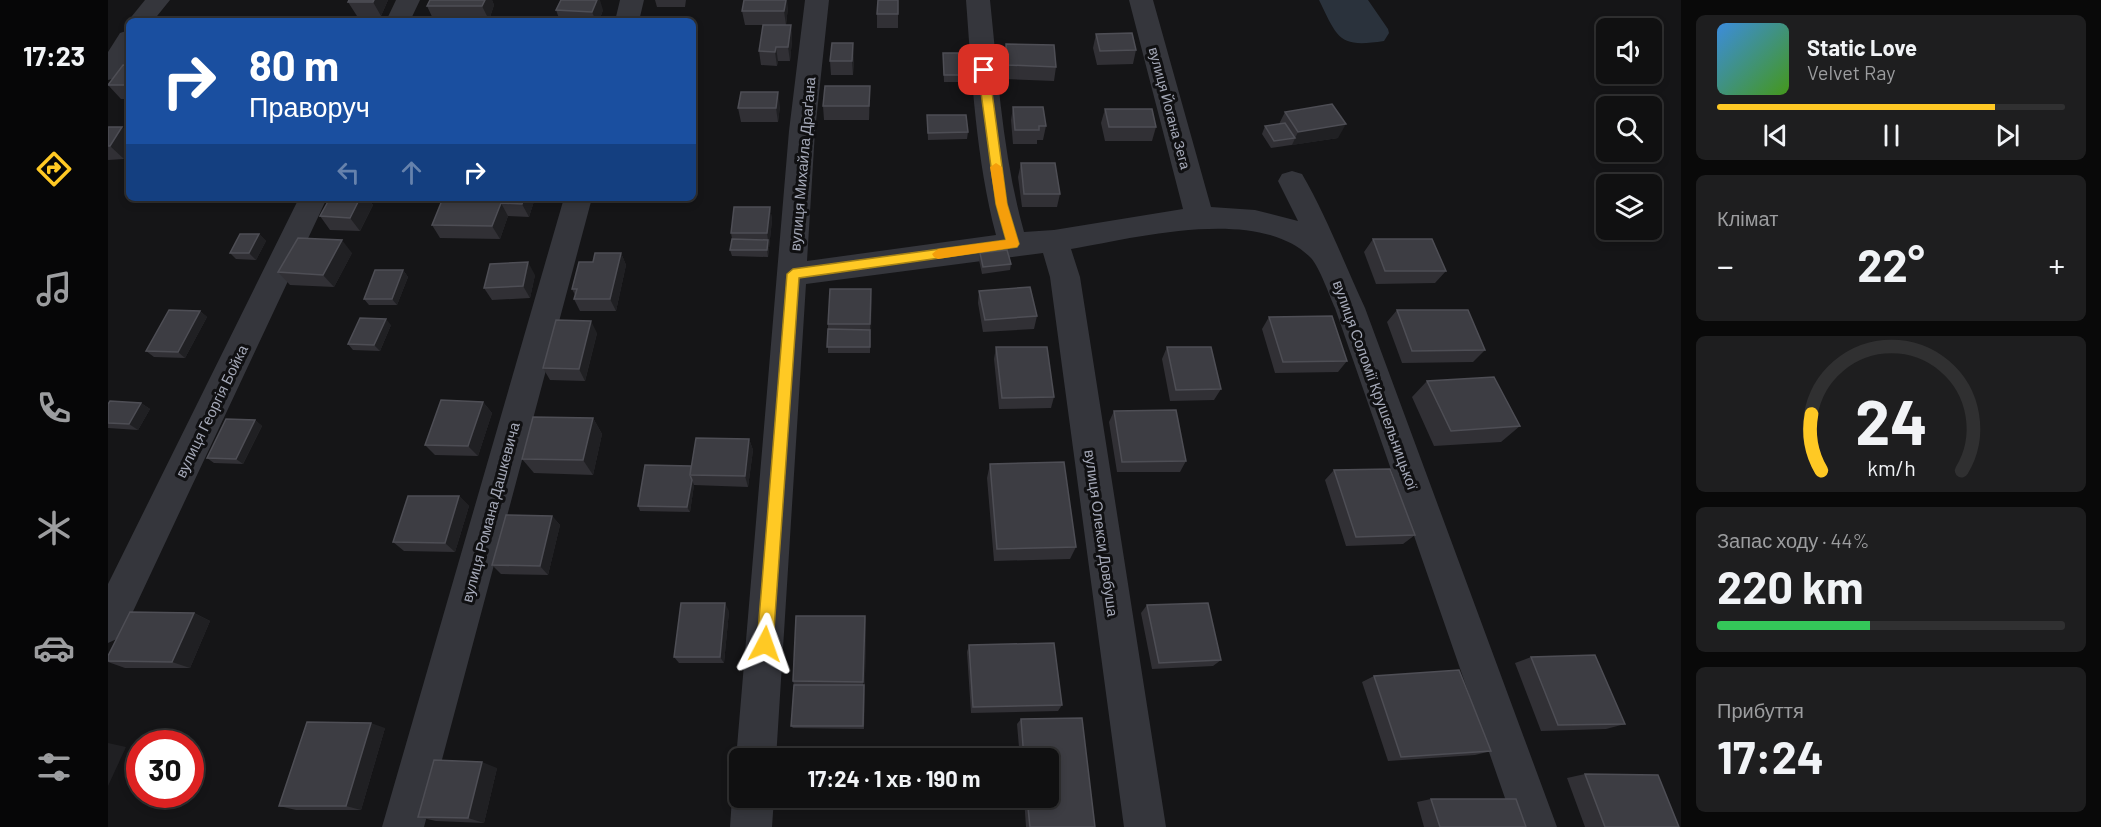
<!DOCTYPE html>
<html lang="uk">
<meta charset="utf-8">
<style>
:root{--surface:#101011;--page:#1e1e1f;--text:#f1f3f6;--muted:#9c9d9f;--line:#303031;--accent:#ffc924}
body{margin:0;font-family:Barlow,sans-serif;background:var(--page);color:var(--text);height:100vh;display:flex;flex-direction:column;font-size:22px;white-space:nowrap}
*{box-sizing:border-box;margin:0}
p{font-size:20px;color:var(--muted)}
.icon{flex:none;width:33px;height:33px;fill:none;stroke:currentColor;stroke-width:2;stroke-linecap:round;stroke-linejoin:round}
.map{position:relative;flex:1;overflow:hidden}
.side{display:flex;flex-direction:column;gap:15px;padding:15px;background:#090909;width:420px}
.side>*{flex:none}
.guide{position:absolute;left:18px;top:18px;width:570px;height:183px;border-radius:9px;box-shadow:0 3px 9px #0003,0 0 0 2px var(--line);background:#1a4fa0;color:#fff;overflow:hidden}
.tools{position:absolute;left:1488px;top:18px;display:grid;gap:12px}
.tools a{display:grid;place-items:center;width:66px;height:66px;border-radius:9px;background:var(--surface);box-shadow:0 3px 9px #0003,0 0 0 2px var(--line);font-size:30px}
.speed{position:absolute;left:18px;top:730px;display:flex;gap:12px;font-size:30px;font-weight:700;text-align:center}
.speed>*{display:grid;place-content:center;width:78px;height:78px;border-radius:50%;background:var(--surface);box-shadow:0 3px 9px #0003,0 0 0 2px var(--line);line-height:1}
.speed .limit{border:9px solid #d22;background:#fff;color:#111}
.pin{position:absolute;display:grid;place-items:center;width:51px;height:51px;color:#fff;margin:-26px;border-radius:12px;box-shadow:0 3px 9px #0006}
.me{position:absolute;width:66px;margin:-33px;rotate:4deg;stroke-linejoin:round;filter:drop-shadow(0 0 4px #0008)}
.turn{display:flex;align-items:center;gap:21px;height:126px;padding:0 24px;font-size:27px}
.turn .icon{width:78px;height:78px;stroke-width:2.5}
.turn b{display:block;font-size:42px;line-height:51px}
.lanes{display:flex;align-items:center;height:57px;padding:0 24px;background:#0003;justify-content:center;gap:30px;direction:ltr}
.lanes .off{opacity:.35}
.big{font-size:45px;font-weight:700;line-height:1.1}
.side .tile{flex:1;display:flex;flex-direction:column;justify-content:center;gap:9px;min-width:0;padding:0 21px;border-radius:9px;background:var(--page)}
.side .dial{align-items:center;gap:0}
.dial svg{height:156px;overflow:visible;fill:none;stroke:var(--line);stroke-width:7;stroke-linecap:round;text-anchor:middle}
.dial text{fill:var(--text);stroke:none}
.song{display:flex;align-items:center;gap:18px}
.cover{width:72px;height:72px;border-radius:9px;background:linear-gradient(135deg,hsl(210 70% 55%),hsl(100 70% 35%))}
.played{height:6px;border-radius:3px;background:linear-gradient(90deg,var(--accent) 80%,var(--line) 80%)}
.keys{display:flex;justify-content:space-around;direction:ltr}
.heat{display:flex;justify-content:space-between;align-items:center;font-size:33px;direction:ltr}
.charge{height:9px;border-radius:4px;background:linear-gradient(90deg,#34c759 44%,var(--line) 0)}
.trip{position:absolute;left:621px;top:748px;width:330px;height:60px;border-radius:9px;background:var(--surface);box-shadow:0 3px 9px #0003,0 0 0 2px var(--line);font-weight:700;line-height:60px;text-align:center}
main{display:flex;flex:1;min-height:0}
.tab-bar{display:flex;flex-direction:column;width:108px;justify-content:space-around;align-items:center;background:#060607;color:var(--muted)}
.tab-bar .icon{width:42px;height:42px}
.tab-bar .active{color:var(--accent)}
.tab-bar b{font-size:27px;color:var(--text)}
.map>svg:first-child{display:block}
.water{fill:#2a323c}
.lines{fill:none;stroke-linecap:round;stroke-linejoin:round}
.minor{fill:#35363c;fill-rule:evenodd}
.wall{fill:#313035}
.shaded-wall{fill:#202023}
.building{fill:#3d3d43;stroke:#4e4e55;stroke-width:1.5}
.route{fill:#ffc924;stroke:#a68317;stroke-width:1.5}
.slow{fill:#f59e0b}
.labels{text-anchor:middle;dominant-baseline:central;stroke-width:6;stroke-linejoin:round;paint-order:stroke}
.far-street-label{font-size:14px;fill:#a5a9b8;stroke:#101012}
.street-label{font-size:15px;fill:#a5a9b8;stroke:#101012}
</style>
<main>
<nav class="tab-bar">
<b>17:23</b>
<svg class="icon active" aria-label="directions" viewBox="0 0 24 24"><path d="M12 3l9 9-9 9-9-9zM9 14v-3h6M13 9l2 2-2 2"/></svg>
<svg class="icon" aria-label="music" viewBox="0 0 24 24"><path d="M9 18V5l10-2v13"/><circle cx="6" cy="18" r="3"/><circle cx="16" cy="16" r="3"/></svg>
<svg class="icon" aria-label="phone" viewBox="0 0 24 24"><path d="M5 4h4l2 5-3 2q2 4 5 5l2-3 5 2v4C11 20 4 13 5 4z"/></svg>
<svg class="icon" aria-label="climate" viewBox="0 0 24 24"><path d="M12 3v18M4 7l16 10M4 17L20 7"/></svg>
<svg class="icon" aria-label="car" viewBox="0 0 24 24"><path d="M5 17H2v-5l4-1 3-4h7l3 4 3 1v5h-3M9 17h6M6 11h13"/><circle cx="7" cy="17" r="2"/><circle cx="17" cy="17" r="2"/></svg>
<svg class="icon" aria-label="filters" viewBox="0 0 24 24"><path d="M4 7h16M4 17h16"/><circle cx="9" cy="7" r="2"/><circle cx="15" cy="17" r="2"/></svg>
</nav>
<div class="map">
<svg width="1573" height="827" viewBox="0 0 1573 827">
<rect width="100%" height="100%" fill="#151517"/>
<path class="water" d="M1211,0h49l20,29 1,4 -5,8c-45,7 -46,-2 -65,-41z"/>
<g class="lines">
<path class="minor" d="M37,0h25l-17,21 -24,2 3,-7z
M288,0h24l-10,21h-24z
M512,0h24l-5,21h-24z
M697,0h24l-14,131 -8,130 189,-26c-20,-76 -24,-156 -30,-235h24c8,77 13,157 34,232l30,-2 129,-21 -54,-209h24l58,207 44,3 43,11 -20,-40 4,-7 10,-3 10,3c25,43 42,89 63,134l192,519h-42l-180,-519c-6,-13 -15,-40 -24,-50 -52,-53 -175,-20 -240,-9l9,28 86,550h-42l-74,-550 -7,-24 -237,31 -30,475h-36v10l-4,-10 53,-628z
M21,30v28l-12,20 -9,2v-28l12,-19z
M191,198h28l-206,439 -13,6v-59z
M456,198h28l-168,629h-42z
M630,783l2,15h34l-2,29h-42l2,-29z"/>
</g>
<path class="wall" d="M241,0h39l-7,16h-24l-9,-14z
M322,0h62l2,5 -5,15 -55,1 -7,-15z
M547,0h31l-1,7h-28z
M790,0v28h-21v-14z
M680,7l-2,18h5l1,15 -2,21h-12l-1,5 -16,-1 -2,-14 4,-26h-18l-3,-14z
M448,10h47l-4,11h-39z
M988,34l40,16 -3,14 -36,1 -4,-17z
M898,44l50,23 -2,14 -49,-2 -1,-21z
M835,53l24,22 -1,7h-22z
M746,57l-1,18h-22l-1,-14z
M21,66v33h-8l-13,-14z
M762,86l-1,34h-45l-1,-14z
M672,106l-2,16h-37l-3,-14z
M905,107l33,19 -3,14h-6v4h-24l-2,-24z
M997,109l51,18 -4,14h-47l-4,-18z
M1177,112l53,26 -67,10 -9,-14 3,-8 14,-2z
M819,115l41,17 -1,7 -39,1z
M0,127h14l7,8v16l-5,8 -16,1z
M913,163l39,31 -3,13h-35l-4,-30z
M222,198h38l5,7 -13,26 -30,-1 -10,-14z
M335,198h92l-6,19 -21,-1 -8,23 -60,-1 -8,-13z
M662,207l2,13 -4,37 -36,-1 -2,-6 2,-11 -1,-6z
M151,234l7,7 -10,19 -20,-1 -6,-6z
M1265,239l73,32 -11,12 -59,1 -12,-32z
M244,253l-18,34 -44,-2 -12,-13z
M513,253l5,12 -10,46h-36l-6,-12 1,-4 -3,-6 21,-27z
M872,253l31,11 -1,6 -28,4 -3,-14z
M295,270l5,7 -11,28h-28l-5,-6z
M427,275l-5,23 -38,2 -8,-12z
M763,289l-1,64h-42v-29z
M871,291l58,25 -3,13 -51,3 -5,-29z
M1289,310l88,40 -12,12 -71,1 -15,-41z
M92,311l7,6 -22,41 -31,-1 -8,-6z
M1161,317l78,44 -9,11 -63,1 -13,-44z
M283,325l-11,26 -27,-1 -5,-6z
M489,333l-12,48 -35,-1 -7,-12z
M888,347l58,50 -3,11 -52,1 -5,-50z
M1059,347l54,42 -7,11 -44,1 -8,-42z
M1319,381l93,45 -19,16 -67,4 -22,-49z
M375,402l9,11 -14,43 -43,-1 -10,-10z
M33,403l9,6 -12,21 -30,-2v-24z
M1006,411l72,50 -6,11h-63l-8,-50z
M485,418l9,16 -9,41 -59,-2 -12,-14z
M147,420l7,6 -19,38 -29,-1 -7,-5z
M641,439l4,11 -5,37 -54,-2 -4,27 -50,-1 -2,-5 53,-40z
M882,464l86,83 -6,12 -76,2 -7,-83z
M1226,470l81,65 -12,9 -57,2 -21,-66z
M351,496l10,10 -14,46 -51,-1 -11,-9z
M444,516l8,9 -12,50 -47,-1 -9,-9z
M1039,605l74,55 -8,6 -61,3 -11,-56z
M621,611l-5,52h-45l-5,-6z
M86,613l16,8 -20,47h-65l-17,-6z
M757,616l1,8 -2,105 -71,-1 -2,-2 3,-41 -1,-4z
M861,645l93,60 -4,6 -87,2 -4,-61z
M1423,657l94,67 -19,5 -65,2 -26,-68z
M1266,676l117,75 -16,4 -87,6 -26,-79z
M974,718l13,109h-69l-2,-29h24v-39h-28l-3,-35 4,-5z
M277,728l-24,82h-65l-17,-4z
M389,768l-13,55 -48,-2 -18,-4z
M1477,774l94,53h-94l-18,-49z
M1323,799l95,28h-102l-7,-25z"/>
<path class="shaded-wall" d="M266,0h14l-7,16 -8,-14z
M377,0h7l2,5 -5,15 -7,-14z
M489,0h3l3,10 -4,11h-3l-4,-9z
M678,0h1l1,7 -2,18 -2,-14z
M683,25l1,15 -2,21 -2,-14z
M745,43l1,14 -1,18 -1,-14z
M668,47l2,14 -1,5 -2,-14z
M762,86v14l-1,20v-14z
M670,92l2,14 -2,16 -2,-14z
M1238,124l-8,14 -46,7 6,-13z
M14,127l7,8v16l-5,8 -14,-13z
M252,198h8l5,7 -13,26 -10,-13z
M416,198h11l-6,19 -7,-13z
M393,203l7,13 -8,23 -8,-13z
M662,207l2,13 -4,37 -1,-7 1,-10 -1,-7z
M151,234l7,7 -10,19 -7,-7z
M234,240l10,13 -18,34 -11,-12z
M513,253l5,12 -10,46 -6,-12z
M420,262l7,13 -5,23 -7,-12z
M295,270l5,7 -11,28 -5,-6z
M763,289l1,13 -1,34 -1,-12z
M92,311l7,6 -22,41 -7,-6z
M278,319l5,6 -11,26 -6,-6z
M483,321l6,12 -12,48 -6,-12z
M375,402l9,11 -14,43 -10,-10z
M33,403l9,6 -12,21 -9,-6z
M485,418l9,16 -9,41 -10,-15z
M147,420l7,6 -19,38 -7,-5z
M641,439l4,11 -5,37 -3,-11z
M584,480l2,5 -4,27 -3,-5z
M351,496l10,10 -14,46 -10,-9z
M444,516l8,9 -12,50 -8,-9z
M617,603l4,8 -5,52 -4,-6z
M86,613l16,8 -20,47 -18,-6z
M757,616l1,8 -2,105 -1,-47z
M263,723l14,5 -24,82 -15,-4z
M0,743l18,4 -18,39z
M374,762l15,6 -13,55 -16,-5z"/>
<path class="building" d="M241,0h25l-1,2h-25z
M322,0h55l-3,6h-55z
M453,0h36l-5,12 -36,-2z
M636,0h42l-2,11h-42z
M770,0h20v14h-21z
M655,25h28l-3,22h-12l-1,5 -16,-1z
M1024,33l4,17 -36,1 -4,-17z
M724,43h21l-1,18h-22z
M898,44l48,1 2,22 -49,-2z
M835,53h22l2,22h-23z
M15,65l6,1v19h-21z
M717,86h45l-1,20h-46z
M633,92h37l-2,16h-38z
M1224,104l14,20 -48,8 -13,-20z
M905,107h30l3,19h-7v4h-24z
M997,109h47l4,18h-47z
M819,115h39l2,17 -40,1z
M1177,123l10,15 -21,3 -9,-15z
M0,127h14l-12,19h-2z
M913,163h34l5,31h-36z
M222,198h30l-10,20 -30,-2z
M335,198h81l-2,6 -21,-1 -9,23 -60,-1z
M626,207h36l-3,26h-36z
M132,234h19l-10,19h-19z
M190,238l44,2 -19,35 -45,-3z
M624,239l36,1 -1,10h-37z
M1265,239h59l14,32h-61z
M899,250l4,14 -28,3 -3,-14z
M487,253h26l-11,46h-36l3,-10h-5l7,-27h14z
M420,262l-5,24 -39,2 6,-24z
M267,270h28l-11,29h-28z
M922,287l7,29 -52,4 -6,-29z
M722,289h41l-1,35h-42z
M61,310l31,1 -22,41 -32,-1z
M1289,310h71l17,40 -73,1z
M1224,316l15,45 -64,1 -14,-45z
M252,318l26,1 -12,26 -26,-1z
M448,320l35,1 -12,48 -36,-1z
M720,329l42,1v17h-43z
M888,347h51l7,50 -52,1z
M1059,347h44l10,42 -45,1z
M1386,377l26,49 -69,5 -24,-50z
M333,400l42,2 -15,44 -43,-1z
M2,401l31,2 -12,21 -21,-1v-19z
M1068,410l10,51 -64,1 -8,-51z
M425,417l60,1 -10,42 -61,-1z
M118,419l29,1 -19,39 -29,-1z
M588,438l53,1 -4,37 -55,-1z
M956,462l12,85 -79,2 -7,-85z
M537,465l46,1 -1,9 2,5 -5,27 -49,-1z
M1282,469l25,66 -59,2 -22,-67z
M300,496h51l-14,47 -52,-1z
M398,515l46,1 -12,50 -48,-1z
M573,603h44l-5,54h-46z
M1100,603l13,57 -62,3 -12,-58z
M22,612l64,1 -22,49 -64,-1v-5z
M688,616h69l-2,66 -70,-1z
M946,643l8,62 -89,2 -4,-62z
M1487,655l30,69 -67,1 -27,-68z
M1351,670l32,81 -90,6 -27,-81z
M686,685h70l-1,41h-72z
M974,718l13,109h-65l-3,-29h21v-39h-24l-3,-40z
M199,722l64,1 -25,83h-67z
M326,760l48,2 -14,56 -50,-1z
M1477,774l73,1 21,52h-74z
M1323,799h85l10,28h-86z"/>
<path class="route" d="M876,66l5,4 18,134 12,40 -2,3 -218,31 -26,366 -3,5 -5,2 -6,-2 -2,-5 30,-370 6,-5 213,-29 -10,-36 -18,-134z"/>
<path class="slow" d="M888,163l6,4 5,37 12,40 -2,3 -79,12 -4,-2 -2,-3 6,-5 68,-9 -10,-36 -6,-37z"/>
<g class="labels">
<g class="far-street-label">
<text transform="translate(1062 108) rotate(75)">вулиця Йогана Зега</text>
</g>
<g class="street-label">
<text transform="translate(694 164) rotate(-85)">вулиця Михайла Драґана</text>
<text transform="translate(1268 385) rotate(70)">вулиця Соломії Крушельницької</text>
<text transform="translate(103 411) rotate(-64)">вулиця Георгія Бойка</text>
<text transform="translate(382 512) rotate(-75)">вулиця Романа Дашкевича</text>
<text transform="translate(994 533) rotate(82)">вулиця Олекси Довбуша</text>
</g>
</g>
</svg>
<div class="tools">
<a><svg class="icon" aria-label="sound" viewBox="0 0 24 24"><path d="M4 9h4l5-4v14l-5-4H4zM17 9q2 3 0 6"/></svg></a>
<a><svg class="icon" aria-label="search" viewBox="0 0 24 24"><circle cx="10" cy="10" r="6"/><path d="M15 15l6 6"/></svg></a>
<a><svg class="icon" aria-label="layers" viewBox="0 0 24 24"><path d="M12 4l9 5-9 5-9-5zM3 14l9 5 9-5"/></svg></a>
</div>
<div class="speed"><div class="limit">30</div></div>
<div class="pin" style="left:876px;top:70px;background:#d93025"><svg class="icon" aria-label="arrive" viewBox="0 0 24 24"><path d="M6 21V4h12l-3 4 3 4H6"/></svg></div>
<svg class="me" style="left:657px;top:644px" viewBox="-20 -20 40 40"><path d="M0-17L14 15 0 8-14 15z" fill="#ffc924" stroke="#fff" stroke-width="4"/></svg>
<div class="trip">17:24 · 1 хв · 190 m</div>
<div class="guide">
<div class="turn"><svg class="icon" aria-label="right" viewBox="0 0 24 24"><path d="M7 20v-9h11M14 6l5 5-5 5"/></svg><div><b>80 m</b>Праворуч</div></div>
<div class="lanes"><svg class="icon off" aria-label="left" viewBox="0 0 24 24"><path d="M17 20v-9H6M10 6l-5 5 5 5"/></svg><svg class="icon off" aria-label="ahead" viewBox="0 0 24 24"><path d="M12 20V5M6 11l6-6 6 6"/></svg><svg class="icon" aria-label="right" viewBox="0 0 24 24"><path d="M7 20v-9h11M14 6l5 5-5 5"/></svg></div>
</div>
</div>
<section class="side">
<div class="tile">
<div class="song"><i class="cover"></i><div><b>Static Love</b><p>Velvet Ray</p></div></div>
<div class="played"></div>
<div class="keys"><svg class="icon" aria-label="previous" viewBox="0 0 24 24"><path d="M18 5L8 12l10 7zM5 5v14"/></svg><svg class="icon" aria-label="pause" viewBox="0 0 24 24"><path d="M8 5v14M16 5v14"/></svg><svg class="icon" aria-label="next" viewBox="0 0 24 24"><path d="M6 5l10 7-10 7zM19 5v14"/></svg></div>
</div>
<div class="tile"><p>Клімат</p>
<div class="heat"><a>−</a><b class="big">22°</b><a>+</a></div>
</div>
<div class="tile dial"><svg viewBox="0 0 100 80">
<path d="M14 69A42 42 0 1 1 86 69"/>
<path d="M14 69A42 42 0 0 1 9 40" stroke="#ffc924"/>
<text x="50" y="56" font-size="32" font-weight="700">24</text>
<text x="50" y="72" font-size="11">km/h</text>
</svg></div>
<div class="tile"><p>Запас ходу · 44%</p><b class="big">220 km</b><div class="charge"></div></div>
<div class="tile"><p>Прибуття</p><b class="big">17:24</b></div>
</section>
</main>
